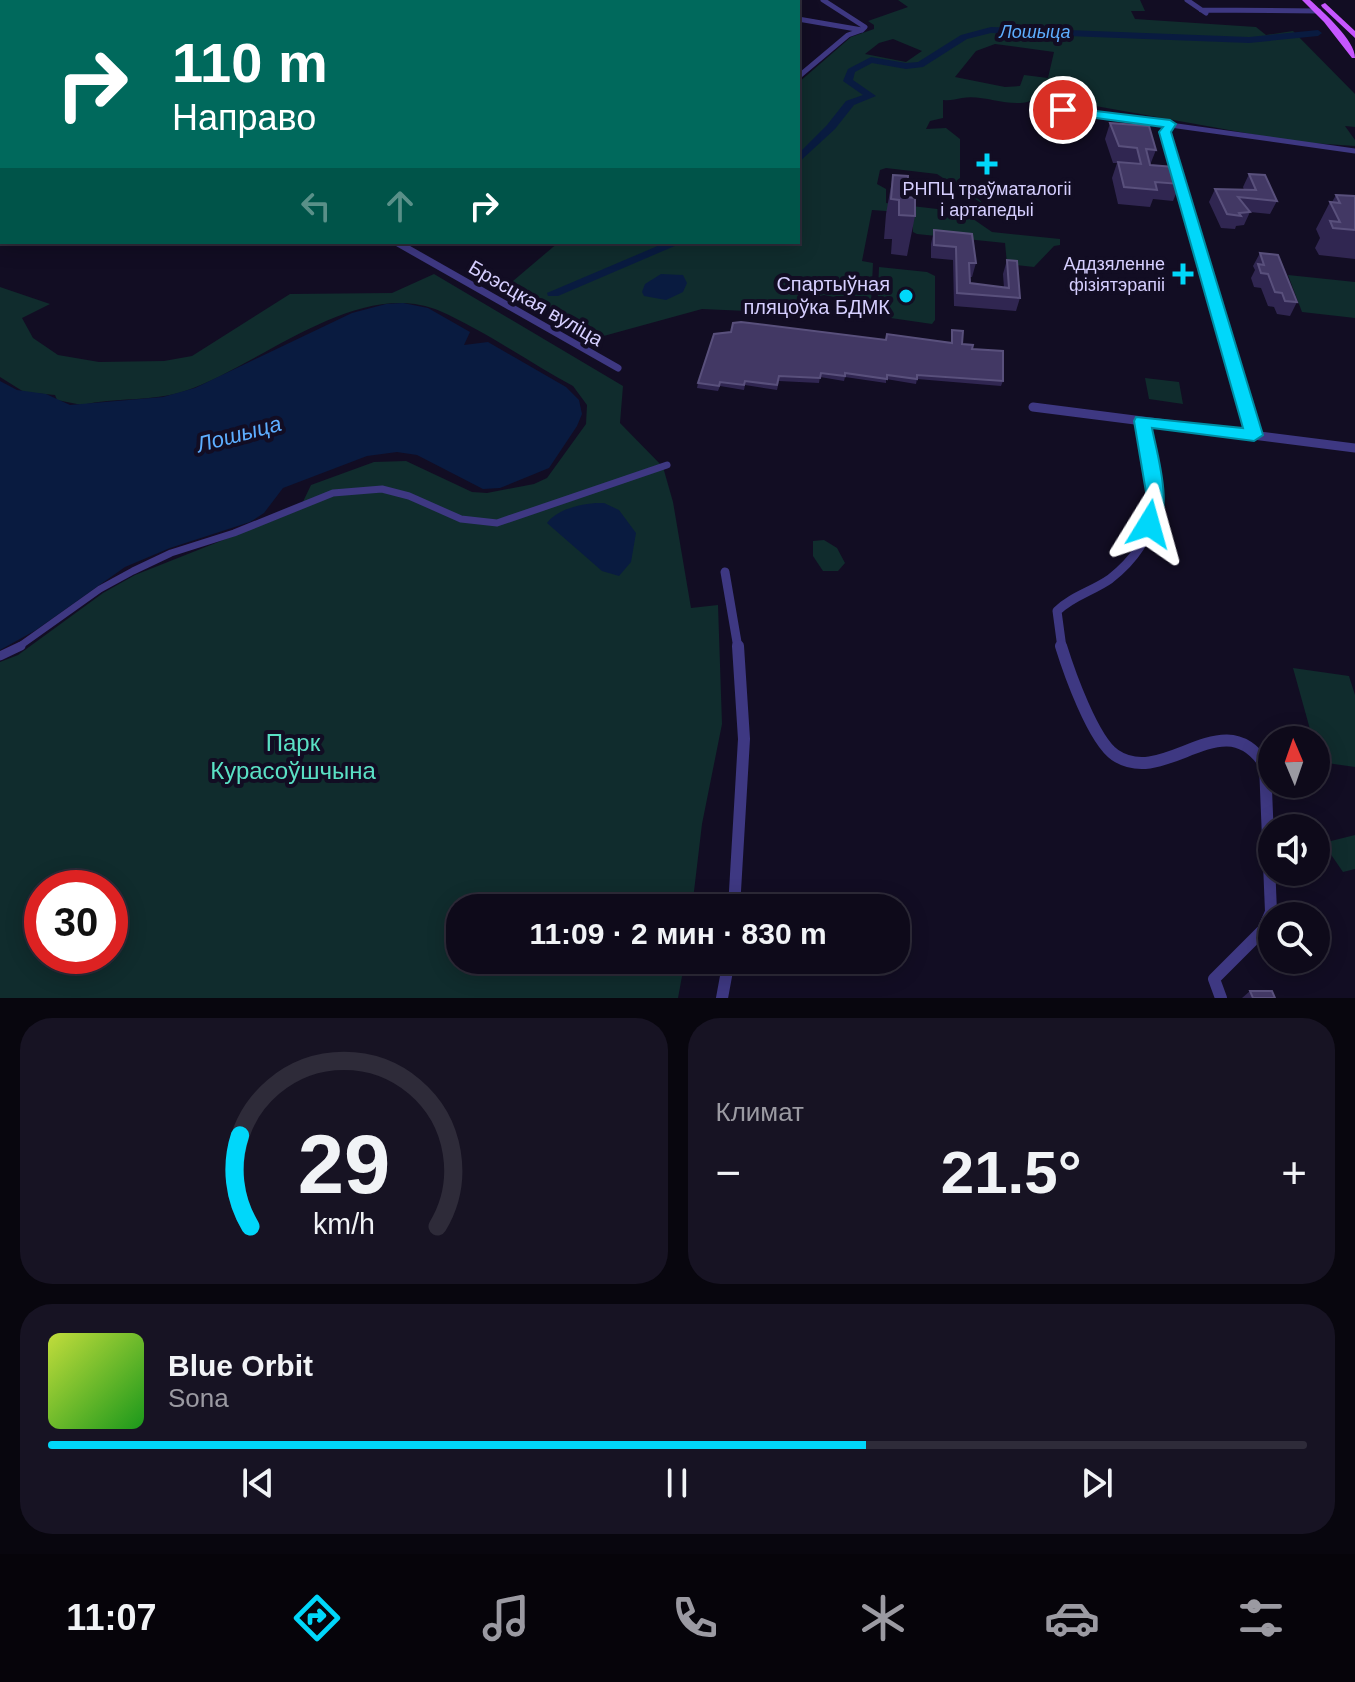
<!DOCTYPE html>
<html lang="ru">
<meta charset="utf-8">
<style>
:root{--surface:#0e0a1a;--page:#171323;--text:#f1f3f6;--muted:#9b9aa2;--line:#2e2b39;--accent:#00d7fa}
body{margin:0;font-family:Helvetica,sans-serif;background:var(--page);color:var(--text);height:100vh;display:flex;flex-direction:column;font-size:30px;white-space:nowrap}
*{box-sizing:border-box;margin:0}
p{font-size:26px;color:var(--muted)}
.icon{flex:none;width:44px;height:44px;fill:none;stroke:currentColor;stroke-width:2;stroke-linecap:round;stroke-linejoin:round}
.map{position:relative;height:998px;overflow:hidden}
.panel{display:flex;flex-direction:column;gap:20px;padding:20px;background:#08060e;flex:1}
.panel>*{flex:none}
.top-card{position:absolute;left:0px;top:0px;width:800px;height:244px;box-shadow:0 4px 20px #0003,0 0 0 2px var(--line);background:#00695c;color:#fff;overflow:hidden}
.needle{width:52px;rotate:358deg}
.buttons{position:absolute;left:1258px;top:726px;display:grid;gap:16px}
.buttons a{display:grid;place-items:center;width:72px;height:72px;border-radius:50%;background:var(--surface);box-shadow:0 4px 20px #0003,0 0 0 2px var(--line);font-size:40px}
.speed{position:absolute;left:24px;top:870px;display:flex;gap:16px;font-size:40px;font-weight:700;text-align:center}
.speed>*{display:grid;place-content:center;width:104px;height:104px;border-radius:50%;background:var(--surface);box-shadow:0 4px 20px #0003,0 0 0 2px var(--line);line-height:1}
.speed .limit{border:12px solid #d22;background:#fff;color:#111}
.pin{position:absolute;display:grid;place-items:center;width:68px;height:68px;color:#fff;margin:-34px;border:4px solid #fff;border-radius:50%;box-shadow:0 2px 8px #0007}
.me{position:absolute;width:88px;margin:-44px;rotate:8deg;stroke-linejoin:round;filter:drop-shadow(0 0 6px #0008)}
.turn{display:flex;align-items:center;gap:28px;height:168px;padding:0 40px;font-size:36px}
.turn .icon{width:104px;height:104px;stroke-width:2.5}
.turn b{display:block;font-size:56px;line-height:68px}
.lanes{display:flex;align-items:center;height:76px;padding:0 40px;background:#0003;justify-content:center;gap:40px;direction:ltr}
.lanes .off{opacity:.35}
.big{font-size:60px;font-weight:700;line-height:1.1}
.panel .widget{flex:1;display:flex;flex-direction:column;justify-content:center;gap:12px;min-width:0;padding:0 28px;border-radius:32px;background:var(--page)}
.panel .dial{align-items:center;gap:0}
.dial svg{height:208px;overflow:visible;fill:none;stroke:var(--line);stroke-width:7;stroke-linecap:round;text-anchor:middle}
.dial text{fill:var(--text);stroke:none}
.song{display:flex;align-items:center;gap:24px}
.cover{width:96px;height:96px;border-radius:12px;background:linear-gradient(135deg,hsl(70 70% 55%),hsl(120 70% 35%))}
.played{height:8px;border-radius:4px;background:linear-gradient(90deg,var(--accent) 65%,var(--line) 65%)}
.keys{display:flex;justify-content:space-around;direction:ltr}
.heat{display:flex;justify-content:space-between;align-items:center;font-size:44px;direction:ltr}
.panel .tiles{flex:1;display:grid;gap:20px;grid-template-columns:1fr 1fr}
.widget:last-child{grid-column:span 2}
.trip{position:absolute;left:446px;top:894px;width:464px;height:80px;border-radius:32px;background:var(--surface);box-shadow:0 4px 20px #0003,0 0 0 2px var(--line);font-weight:700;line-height:80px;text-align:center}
.tabs{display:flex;height:128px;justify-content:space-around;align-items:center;background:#06040a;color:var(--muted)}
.tabs .icon{width:56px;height:56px}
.tabs .selected{color:var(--accent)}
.tabs b{font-size:36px;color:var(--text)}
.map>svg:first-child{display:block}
.green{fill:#102c2d;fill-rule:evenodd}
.water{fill:#091b40}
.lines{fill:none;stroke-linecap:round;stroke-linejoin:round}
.river{fill:#091b40;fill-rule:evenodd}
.pedestrian-far1{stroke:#3e3882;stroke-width:7}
.pedestrian{stroke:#3e3882;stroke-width:9}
.minor-far3{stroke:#3e3882;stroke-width:5}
.minor-far2{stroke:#3e3882;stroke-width:7}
.minor-far1{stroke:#3e3882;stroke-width:9}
.minor{stroke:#3e3882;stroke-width:12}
.tertiary{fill:#3e3882;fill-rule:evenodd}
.secondary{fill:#7066ff;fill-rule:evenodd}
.primary{fill:#c656ff;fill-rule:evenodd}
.wall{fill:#302651}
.building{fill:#423864;stroke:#59507c;stroke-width:2}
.route{fill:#00d7fa;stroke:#008ca2;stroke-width:2}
.poi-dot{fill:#00d7fa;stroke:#120d23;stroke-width:3}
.labels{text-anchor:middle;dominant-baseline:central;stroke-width:8;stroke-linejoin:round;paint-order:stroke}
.far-water-label{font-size:18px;font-style:italic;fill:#5daeff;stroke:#120d23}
.far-poi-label{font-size:18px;fill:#d6cfff;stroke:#120d23}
.poi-label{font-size:20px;fill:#d6cfff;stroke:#120d23;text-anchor:end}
.street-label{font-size:20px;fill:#d6cfff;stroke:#120d23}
.water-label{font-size:22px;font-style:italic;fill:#5daeff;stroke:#120d23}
.near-park-label{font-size:24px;fill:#5ae0c4;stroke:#120d23}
</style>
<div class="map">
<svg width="1355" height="998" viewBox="0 0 1355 998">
<rect width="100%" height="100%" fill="#120d23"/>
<path class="green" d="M898,0h242l5,11h-14l4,8 121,8 10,8 27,-4 62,63v33l-10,-1 10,14v6l-59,-4 -256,-46c-22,17 -54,-3 -78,2 -7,1 -11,3 -19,2v18l-13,3 -4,8 20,-1 14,11v39l-4,3 33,27 -52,-34 -51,-6 -6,2 -3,14 9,5v14l77,9 29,20 68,7v6l-6,1 -20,21 -27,-3 -2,-21 -88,-9 -4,-2v-19l-41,-3 -10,51 11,2 -2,41 -47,-9 -77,16 -45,-2 -102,28 -93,-51 52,-44c20,0 67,6 81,0h158v-159l53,-46 23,-8v-4l-6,-4 40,-14zM893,39l29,12 -16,11 -41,-8 14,-11zM995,44l59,8 -6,26 -24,-3 -4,11 -15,1 -50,-10 21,-26z
M879,267l48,5 8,4v44l-3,4 -55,-8z
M434,274l189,112 -3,37 43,44 10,35 18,106 27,-3 4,119 -20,100 -10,84h-232v52h225l-7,38h-678v-336l18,-7 85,-62 32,-18 164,-65 12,-25 63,-23 32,-1 66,31 15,1 47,-9 13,-6 39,-54 1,-19 -14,-19c-44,-24 -88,-55 -133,-75 -82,-35 -180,55 -255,80 -34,11 -70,6 -103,14l-25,-5 -2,-5 -31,-3 -24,-15v-90l50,17 -28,14 11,20 25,17 41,7 65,-1 28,-5 98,-62 102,-1zM42,888h68v68h-68z
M1288,275l67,7v36l-53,-6z
M1145,378l34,4 4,22 -34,-5z
M824,540l13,8 8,15 -7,8h-15l-10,-15v-15z
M1293,668l56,8 6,19v72l-35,-5 -4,-22h-3z
M1355,835v34l-12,3 -20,-29z"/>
<path class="water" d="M661,274l22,1 4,8 -4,9 -17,8 -22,-4 -2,-4 3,-8z
M403,303l25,5 42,24 -6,13 24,-3 78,45 13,13 3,14 -5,12 -28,42 -49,20 -17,1 -66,-34 -20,-3 -30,4 -84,32 -19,25 -14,9 -80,26 -45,19 -89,63 -36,20v-269l17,9 29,4 24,11 93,-8 32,-9 157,-75 34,-9z
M604,503l15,7 17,23 -5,29 -12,14 -17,-5 -55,-48c11,-15 39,-21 57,-20z"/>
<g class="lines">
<path class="river" d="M991,27l258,10 69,-7 4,3 -4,3 -69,7 -258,-10 -24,6 -44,28 -17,2 -34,-6 -17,9 -2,8 23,16 -22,9 -19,24 -37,34v-9l29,-29 19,-24 17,-6 -20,-14 5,-12 23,-12 35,6 12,-1 43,-27z
M667,242h17l-126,54h-10l-1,-3z"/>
<path class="pedestrian-far1" d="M17,648l83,-59 33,-18 38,-18 63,-20 99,-40 49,-4 27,7 52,23 36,4 170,-58"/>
<path class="pedestrian" d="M0,656l21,-10"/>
<path class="minor-far3" d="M682,0l12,2
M823,0l42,27 -3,3
M1187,0l19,13
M328,2l4,-2
M566,2l3,-2
M632,2l4,-2
M1201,10l118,1
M798,19l64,11 -14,5 -50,42
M1063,110l292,41
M1170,124l-5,8 10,32"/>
<path class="minor-far2" d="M1174,162l62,213
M396,242l222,126"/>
<path class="minor-far1" d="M1236,373l18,62
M1033,407l322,41
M725,572l13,76
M1062,648l-5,-37c15,-15 36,-20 53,-32 61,-48 45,-94 32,-158"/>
<path class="minor" d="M1061,646c8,26 32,94 54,109 50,34 108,-55 150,10l6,147 -8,18 -49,49 7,19
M734,908l10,-169 -6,-93
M722,998l7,-38"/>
<path class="tertiary" d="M287,0h12l3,2h-12z
M469,0l-1,2h-7l1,-2z"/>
<path class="secondary" d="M162,0h12l-2,2h-11z
M2,77v6l-2,1v-6z"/>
<path class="primary" d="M1302,0h8c14,13 45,40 45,58h-3l-28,-36z
M1325,3l30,28v7l-33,-31 -1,-2z"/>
</g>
<path class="wall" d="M1110,123l46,27 -6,15 30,19 -7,17 -20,-2 -3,8 -32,-3 -6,-26 5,-15h-4l-8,-24z
M1249,174l28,27 -7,13 -20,-2 -6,13 -8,1 -1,3 -14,-1 -12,-26 6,-13 29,1 -1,-3z
M893,175l14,22 8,19 -8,40 -16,-2 1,-15h-8l2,-25z
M1336,195l19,1v63l-36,-4 -4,-7 5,-10 -4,-9 14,-27h2z
M934,230l38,4 4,29 -4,14h-2v6l34,5 -1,-14 4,-14 13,38 -4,13 -62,-5 -1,-46 -22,-2v-14z
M1260,253l37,49 -7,14 -13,-2 -3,-7 -6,-1 -7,-18 -7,-1 -3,-9 4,-8 -2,-4z
M952,330l10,14 10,5 31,32 -2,5 -84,-7 -1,5 -30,-5v4l-41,-6 -1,4 -24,-4 -1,6 -40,-2 -2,9 -32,-5 -1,5 -24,-4 -2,5 -21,-3 1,-5 188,-43 65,2z
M1250,991l25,7h-33z"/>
<path class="building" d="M486,0h19l-2,2h-20z
M1110,123l39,3 7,24 -10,-1 4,16 24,2 6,17 -25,-2 2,8 -33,-3 -6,-25 23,2 -4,-16 -18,-2z
M1249,174l16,1 12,26 -39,-4 12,15 -11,1 2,3 -14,-2 -12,-25 41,1z
M893,175l15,1 -1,21 8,1v18l-16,-1v-15l-8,-1z
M1336,195l19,1v34l-22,-2 -3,-7 10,1 -10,-20 10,1z
M934,230l38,4 4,29h-7l1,20 39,5 -2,-28 10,1 3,37 -63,-5 -1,-46 -22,-2z
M1260,253l18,2 19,47 -12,-1 -3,-8 -7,-1 -7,-18 -7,-1 -3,-9 6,1z
M741,322l145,18 1,-6 65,9v-13l11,1 -1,13 11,1 -1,4 31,2v30l-86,-6v4l-30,-4v4l-42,-6v3l-24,-3 -1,5 -41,-2 -2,9 -32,-4 -1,4 -24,-3 -1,4 -21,-3 16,-49 17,-2 2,-9z
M1250,991h22l3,7h-22z"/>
<path class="route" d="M1063,107l107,13 6,4 -5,8 92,303 -9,6 -102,-13c4,22 26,94 -3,103l-10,-7 8,-26 -13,-77 2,-4 107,11 -84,-296 4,-5 -104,-14 -2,-3z"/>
<g class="poi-dot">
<path d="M983 152h8v8h8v8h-8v8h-8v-8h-8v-8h8z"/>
<path d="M1179 262h8v8h8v8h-8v8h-8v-8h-8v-8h8z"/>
<circle cx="906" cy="296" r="8"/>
</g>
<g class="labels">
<g class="far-water-label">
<text x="1035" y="32">Лошыца</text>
</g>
<g class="far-poi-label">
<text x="987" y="189">РНПЦ траўматалогіі<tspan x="987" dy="21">і артапедыі</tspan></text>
<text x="1165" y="264" text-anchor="end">Аддзяленне<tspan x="1165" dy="21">фізіятэрапіі</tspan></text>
</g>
<g class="poi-label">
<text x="890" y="284">Спартыўная<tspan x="890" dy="23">пляцоўка БДМК</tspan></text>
</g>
<g class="street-label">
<text transform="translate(536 303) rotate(30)">Брэсцкая вуліца</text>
</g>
<g class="water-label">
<text transform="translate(239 434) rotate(-15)">Лошыца</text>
</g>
<g class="near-park-label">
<text x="293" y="742">Парк<tspan x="293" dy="28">Курасоўшчына</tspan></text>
</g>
</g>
</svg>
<div class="buttons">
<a><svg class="needle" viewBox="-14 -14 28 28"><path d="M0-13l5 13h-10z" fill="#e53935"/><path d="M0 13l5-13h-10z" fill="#9b9aa2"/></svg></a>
<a><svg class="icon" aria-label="sound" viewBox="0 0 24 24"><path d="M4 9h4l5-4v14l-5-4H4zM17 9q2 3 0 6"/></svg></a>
<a><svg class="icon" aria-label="search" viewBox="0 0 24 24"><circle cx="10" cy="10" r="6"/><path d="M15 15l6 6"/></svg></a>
</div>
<div class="speed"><div class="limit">30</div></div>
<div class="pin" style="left:1063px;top:110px;background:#d93025"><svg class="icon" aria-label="arrive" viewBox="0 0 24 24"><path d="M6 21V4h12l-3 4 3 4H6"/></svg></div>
<svg class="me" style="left:1149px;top:524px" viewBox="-20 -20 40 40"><path d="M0-17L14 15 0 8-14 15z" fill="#00d7fa" stroke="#fff" stroke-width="4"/></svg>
<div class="trip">11:09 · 2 мин · 830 m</div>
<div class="top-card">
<div class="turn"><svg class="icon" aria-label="right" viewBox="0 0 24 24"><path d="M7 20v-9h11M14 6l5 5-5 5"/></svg><div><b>110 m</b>Направо</div></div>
<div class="lanes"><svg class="icon off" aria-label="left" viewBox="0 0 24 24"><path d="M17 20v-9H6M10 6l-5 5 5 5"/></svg><svg class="icon off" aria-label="ahead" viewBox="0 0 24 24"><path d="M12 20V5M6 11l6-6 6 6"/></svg><svg class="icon" aria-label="right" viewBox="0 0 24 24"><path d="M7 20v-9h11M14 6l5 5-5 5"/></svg></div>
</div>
</div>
<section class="panel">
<div class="tiles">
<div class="widget dial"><svg viewBox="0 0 100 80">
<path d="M14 69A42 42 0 1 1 86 69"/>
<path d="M14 69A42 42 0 0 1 10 34" stroke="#00d7fa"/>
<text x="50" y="56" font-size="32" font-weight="700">29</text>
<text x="50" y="72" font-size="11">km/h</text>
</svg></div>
<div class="widget"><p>Климат</p>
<div class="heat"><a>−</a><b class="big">21.5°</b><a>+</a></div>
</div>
<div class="widget">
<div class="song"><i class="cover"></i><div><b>Blue Orbit</b><p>Sona</p></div></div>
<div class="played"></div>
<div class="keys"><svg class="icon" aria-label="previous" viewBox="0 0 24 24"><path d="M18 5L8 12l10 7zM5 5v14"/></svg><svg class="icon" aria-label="pause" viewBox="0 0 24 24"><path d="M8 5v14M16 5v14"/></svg><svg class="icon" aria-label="next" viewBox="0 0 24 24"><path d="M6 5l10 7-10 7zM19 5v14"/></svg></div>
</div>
</div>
</section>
<nav class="tabs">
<b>11:07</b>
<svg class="icon selected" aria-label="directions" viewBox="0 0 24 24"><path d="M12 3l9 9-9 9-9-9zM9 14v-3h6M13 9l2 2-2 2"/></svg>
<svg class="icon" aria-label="music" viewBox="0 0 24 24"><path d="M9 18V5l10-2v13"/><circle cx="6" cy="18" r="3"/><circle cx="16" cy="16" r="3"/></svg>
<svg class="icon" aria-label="phone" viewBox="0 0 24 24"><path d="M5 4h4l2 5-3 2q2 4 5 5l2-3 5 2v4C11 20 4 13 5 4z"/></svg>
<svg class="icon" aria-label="climate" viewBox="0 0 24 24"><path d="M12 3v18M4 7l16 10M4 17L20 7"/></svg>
<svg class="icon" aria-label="car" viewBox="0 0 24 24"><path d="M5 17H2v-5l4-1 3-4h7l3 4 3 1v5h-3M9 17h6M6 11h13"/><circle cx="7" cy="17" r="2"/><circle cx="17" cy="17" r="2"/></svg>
<svg class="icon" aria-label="filters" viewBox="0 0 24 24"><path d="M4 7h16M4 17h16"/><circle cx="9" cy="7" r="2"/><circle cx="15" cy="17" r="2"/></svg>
</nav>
